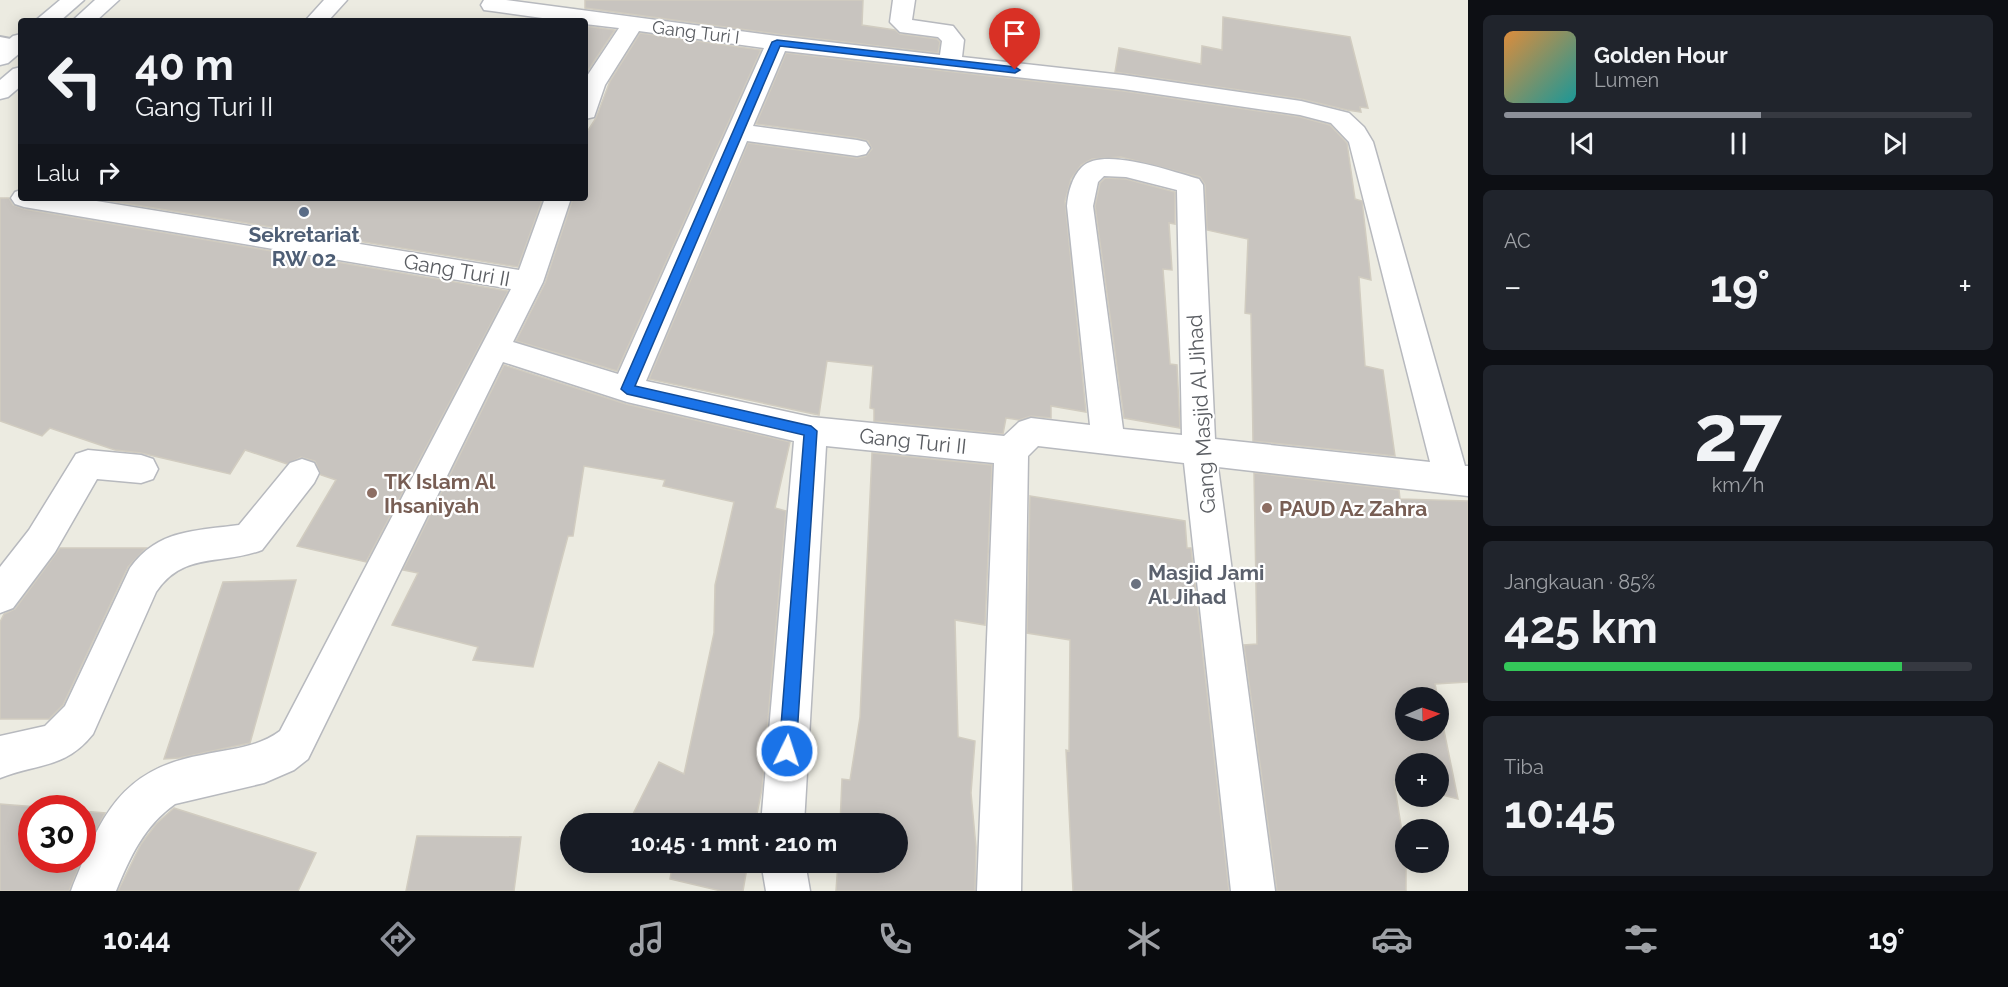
<!DOCTYPE html>
<html lang="id">
<meta charset="utf-8">
<style>
:root{--surface:#171b24;--page:#20242c;--text:#f1f3f6;--muted:#9ea1a6;--line:#363941;--accent:#8c9099}
body{margin:0;font-family:Raleway,sans-serif;background:var(--page);color:var(--text);height:100vh;display:flex;flex-direction:column;font-size:22px;white-space:nowrap}
*{box-sizing:border-box;margin:0}
p{font-size:20px;color:var(--muted)}
.icon{flex:none;width:33px;height:33px;fill:none;stroke:currentColor;stroke-width:2;stroke-linecap:round;stroke-linejoin:round}
.map{position:relative;flex:1;overflow:hidden}
.details{display:flex;flex-direction:column;gap:15px;padding:15px;background:#0d0f14;width:540px}
.details>*{flex:none}
.hud{position:absolute;left:18px;top:18px;width:570px;height:183px;border-radius:6px;box-shadow:0 3px 15px #0003;background:#171b24;color:var(--text);overflow:hidden}
.needle{width:39px;rotate:88deg}
.fabs{position:absolute;left:1395px;top:687px;display:grid;gap:12px}
.fabs a{display:grid;place-items:center;width:54px;height:54px;border-radius:50%;background:var(--surface);box-shadow:0 3px 15px #0003;font-size:30px}
.speed{position:absolute;left:18px;top:795px;display:flex;gap:12px;font-size:30px;font-weight:700;text-align:center}
.speed>*{display:grid;place-content:center;width:78px;height:78px;border-radius:50%;background:var(--surface);box-shadow:0 3px 15px #0003;line-height:1}
.speed .limit{border:9px solid #d22;background:#fff;color:#111}
.pin{position:absolute;display:grid;place-items:center;width:51px;height:51px;color:#fff;margin:-62px -26px;border-radius:50% 50% 50% 0;rotate:-45deg;box-shadow:0 0 6px #0007}
.pin .icon{rotate:45deg}
.me{position:absolute;width:66px;margin:-33px;rotate:4deg;stroke-linejoin:round;filter:drop-shadow(0 0 4px #0008)}
.turn{display:flex;align-items:center;gap:21px;height:126px;padding:0 18px;font-size:27px}
.turn .icon{width:78px;height:78px;stroke-width:2.5}
.turn b{display:block;font-size:42px;line-height:51px}
.then{display:flex;align-items:center;height:57px;padding:0 18px;background:#0003;gap:12px;font-size:22px}
.big{font-size:45px;font-weight:700;line-height:1.1}
.details .tile{flex:1;display:flex;flex-direction:column;justify-content:center;gap:9px;min-width:0;padding:0 21px;border-radius:9px;background:var(--page)}
.details .dial{align-items:center;gap:0}
.dial b{font-size:78px;line-height:1}
.song{display:flex;align-items:center;gap:18px}
.cover{width:72px;height:72px;border-radius:9px;background:linear-gradient(135deg,hsl(30 70% 55%),hsl(180 70% 35%))}
.played{height:6px;border-radius:3px;background:linear-gradient(90deg,var(--accent) 55%,var(--line) 55%)}
.keys{display:flex;justify-content:space-around;direction:ltr}
.heat{display:flex;justify-content:space-between;align-items:center;font-size:33px;direction:ltr}
.charge{height:9px;border-radius:4px;background:linear-gradient(90deg,#34c759 85%,var(--line) 0)}
.trip{position:absolute;left:560px;top:813px;width:348px;height:60px;border-radius:30px;background:var(--surface);box-shadow:0 3px 15px #0003;font-weight:700;line-height:60px;text-align:center}
.tabs{display:flex;height:96px;justify-content:space-around;align-items:center;background:#090b0e;color:var(--muted)}
.tabs .icon{width:42px;height:42px}
.tabs .active{color:var(--accent)}
.tabs b{font-size:27px;color:var(--text)}
main{display:flex;flex:1;min-height:0}
.map>svg:first-child{display:block}
.building{fill:#c8c4bf;stroke:#d1ccc0;stroke-width:1.5}
.lines{fill:none;stroke-linecap:round;stroke-linejoin:round}
.lane-casing{stroke:#b7b9be;stroke-width:4}
.street-casing{stroke:#b7b9be;stroke-width:3}
.secondary-casing{stroke:#b7bac0;stroke-width:3}
.lane{fill:#fff;fill-rule:evenodd}
.street{fill:#fff;fill-rule:evenodd}
.secondary{fill:#fff;fill-rule:evenodd}
.route{fill:#1a73e8;stroke:#114b97;stroke-width:1.5}
.service-dot{fill:#5c6f8a;stroke:#fff;stroke-width:2}
.education-dot{fill:#8d6e63;stroke:#fff;stroke-width:2}
.worship-dot{fill:#6b7280;stroke:#fff;stroke-width:2}
.labels{text-anchor:middle;dominant-baseline:central;stroke-width:4.5;stroke-linejoin:round;paint-order:stroke}
.far-street-label{font-size:18px;fill:#5a5d62;stroke:#fff}
.service-label{font-size:21px;font-weight:bold;fill:#4e5e75;stroke:#fff}
.street-label{font-size:21px;fill:#5a5d62;stroke:#fff}
.education-label{font-size:21px;font-weight:bold;fill:#785e54;stroke:#fff;text-anchor:start}
.worship-label{font-size:21px;font-weight:bold;fill:#5b616d;stroke:#fff;text-anchor:start}
</style>
<main>
<div class="map">
<svg width="1468" height="891" viewBox="0 0 1468 891">
<rect width="100%" height="100%" fill="#ecebe1"/>
<path class="building" d="M585,0h278l-1,25 33,5 5,4 37,5 3,3 -2,11 -161,-19 -192,-26z
M1223,17l127,20 18,71 -8,-1 1,5 -14,-2 -46,-11 -186,-27 4,-24 82,16 1,-18 20,4z
M585,26l30,4 -30,45z
M640,33l121,17 -144,321 -101,-30 29,-58 28,-85h12v-63l11,-17 14,-37z
M786,53l337,38 177,26 30,8 17,18 8,56 7,2 9,79 -12,-3 6,89 18,4 12,86 -142,-15 -2,-127 -6,-1 3,-74 -41,-9 -2,-45 -5,-8 -79,-20 -29,2 -11,6 -10,14 -6,22 21,211 -35,-6v12l-20,-2 -12,4 -13,-2 -3,16 -129,-13v-12l-4,-1 3,-42 -46,-5 -8,54 -170,-36 99,-236 109,15 9,-2 6,-7 -4,-8 -11,-3 -101,-14z
M1105,178l21,1 49,13v32l-6,-1 3,47 -9,-1 7,95 7,1 3,63 -56,-10 -29,-212 5,-23z
M0,198h9l4,7 11,4 484,82 -142,271 -69,-16 39,-66 -15,-5 -6,-14 -14,-4 -14,7 -42,-14 -15,24 -89,-21 -26,-3 -65,-22 -8,8 -42,-15z
M92,198h451l-25,69z
M504,365l122,39 164,38 -15,66 11,3 -24,278 -7,35h-127l31,-62 25,12 30,-141 1,-48 19,-83 -71,-16 2,-6 -81,-14 -11,70h-5l-35,131 -60,-7 5,-13 -86,-22 26,-52 -15,-3z
M872,453l120,12 -7,160 -30,-5 3,117 17,4 -4,52 5,54 -1,44h-139l2,-29h59v-38h-57l2,-45 8,1 10,-63z
M1254,473l145,17 1,9 68,2v181l-33,2 3,14h-32v32h32v-29l20,98 -20,-5v-30h-32v21l-12,-3 12,74v35h-129l-33,-246 13,-1z
M1030,496l155,25 2,27h4l38,343h-156l-7,-141 3,1 1,-111 -43,-7z
M60,548h86l-18,19 -65,138 -14,14h-49v-97l4,-8 11,-5z
M296,580l-46,163 -71,15 -15,1 59,-177z
M0,804l51,4h-19v52h50l-13,31h-69z
M174,808l142,45 -18,38h-180l23,-47 15,-20z
M82,811l23,2 -23,44z
M417,836l104,1 -7,54h-108z
M673,862h75l-5,29h-22l-51,-12z"/>
<g class="lines">
<defs>
<path id="lane" d="M0,37l21,4v8l-21,-2z"/>
<path id="street" d="M324,0h23l-19,21h-23z
M484,0h22l271,36 163,19 2,-14 -4,-4 -38,-5 -10,-10 3,-22h22l-3,20 41,6 11,14 -2,17 161,18 178,26 48,12 15,14 9,15 92,324h3v30l-250,-29 57,424h-44l-47,-428 -146,-17 -10,10 -7,435h-44l17,-428 -168,-17 -22,378h-43l33,-383 -167,-39 -124,-40 -195,397 -14,11 -30,13 -89,21c-31,22 -45,53 -59,87h-45c29,-72 47,-121 131,-136 27,-6 55,-7 78,-24l231,-442 -487,-82 -9,-3 -4,-6 4,-6 6,-2v8h57l441,72 26,-72h26l-28,84 -30,60 105,32 146,-326 -125,-17 -34,54 -11,32 -9,2v-40l34,-51 -34,-4v-3h-21l-72,-10 -8,-1 -3,-5zM785,51l338,38 177,26 31,8 18,19 81,320 -215,-23 -12,-254 -4,-6c-26,-7 -96,-33 -117,-12 -10,10 -14,26 -15,39l23,219 -59,-7 -12,4 -15,14 -193,-19 -165,-36 101,-240 110,15 9,-2 4,-6 -4,-6 -9,-2 -104,-14zM1104,176l22,1 51,13 5,245 -59,-6 -30,-223 5,-24z
M88,450l53,5 12,4 5,10 -5,10 -12,4 -44,-4 -42,73 -42,56 -13,5v-46l29,-37 47,-76z
M302,459l12,4 5,10 -5,10 -52,67c-42,16 -78,1 -106,42l-63,142c-28,35 -55,29 -93,44v-42l45,-10 20,-20 65,-138c28,-39 66,-37 109,-43l51,-62z
M761,862h44l5,29h-44z"/>
<path id="secondary" d="M60,0h24l-24,21h-25z
M95,0h24l-23,21h-24z
M21,34v18l-13,11 -8,2v-18l13,-11z
M21,67v19l-13,11 -8,2v-19l13,-11z"/>
</defs>
<use href="#lane" class="lane-casing"/>
<use href="#street" class="street-casing"/>
<use href="#secondary" class="secondary-casing"/>
<use href="#lane" class="lane"/>
<use href="#street" class="street"/>
<use href="#secondary" class="secondary"/>
</g>
<path class="route" d="M777,40l238,27 5,3 -5,3 -235,-27 -145,340 176,40 6,5 -21,320 -3,6 -6,2 -6,-2 -2,-6 25,-316 -177,-41 -6,-5 151,-347z"/>
<circle class="service-dot" cx="304" cy="212" r="6"/>
<g class="education-dot">
<circle cx="372" cy="493" r="6"/>
<circle cx="1267" cy="508" r="6"/>
</g>
<circle class="worship-dot" cx="1136" cy="584" r="6"/>
<g class="labels">
<g class="far-street-label">
<text transform="translate(696 32) rotate(7)">Gang Turi I</text>
</g>
<g class="service-label">
<text x="304" y="234">Sekretariat<tspan x="304" dy="24">RW 02</tspan></text>
</g>
<g class="street-label">
<text transform="translate(457 270) rotate(10)">Gang Turi II</text>
<text transform="translate(1201 414) rotate(-94)">Gang Masjid Al Jihad</text>
<text transform="translate(913 441) rotate(6)">Gang Turi II</text>
</g>
<g class="education-label">
<text x="384" y="481">TK Islam Al<tspan x="384" dy="24">Ihsaniyah</tspan></text>
<text x="1279" y="508">PAUD Az Zahra</text>
</g>
<g class="worship-label">
<text x="1148" y="572">Masjid Jami<tspan x="1148" dy="24">Al Jihad</tspan></text>
</g>
</g>
</svg>
<div class="fabs">
<a><svg class="needle" viewBox="-14 -14 28 28"><path d="M0-13l5 13h-10z" fill="#e53935"/><path d="M0 13l5-13h-10z" fill="#9ea1a6"/></svg></a>
<a>+</a>
<a>−</a>
</div>
<div class="speed"><div class="limit">30</div></div>
<div class="pin" style="left:1015px;top:70px;background:#d93025"><svg class="icon" aria-label="arrive" viewBox="0 0 24 24"><path d="M6 21V4h12l-3 4 3 4H6"/></svg></div>
<svg class="me" style="left:787px;top:751px" viewBox="-20 -20 40 40"><circle r="17" fill="#1a73e8" stroke="#fff" stroke-width="3"/><path d="M0-11L8 9 0 5-8 9z" fill="#fff"/></svg>
<div class="trip">10:45 · 1 mnt · 210 m</div>
<div class="hud">
<div class="turn"><svg class="icon" aria-label="left" viewBox="0 0 24 24"><path d="M17 20v-9H6M10 6l-5 5 5 5"/></svg><div><b>40 m</b>Gang Turi II</div></div>
<div class="then">Lalu<svg class="icon" aria-label="right" viewBox="0 0 24 24"><path d="M7 20v-9h11M14 6l5 5-5 5"/></svg></div>
</div>
</div>
<section class="details">
<div class="tile">
<div class="song"><i class="cover"></i><div><b>Golden Hour</b><p>Lumen</p></div></div>
<div class="played"></div>
<div class="keys"><svg class="icon" aria-label="previous" viewBox="0 0 24 24"><path d="M18 5L8 12l10 7zM5 5v14"/></svg><svg class="icon" aria-label="pause" viewBox="0 0 24 24"><path d="M8 5v14M16 5v14"/></svg><svg class="icon" aria-label="next" viewBox="0 0 24 24"><path d="M6 5l10 7-10 7zM19 5v14"/></svg></div>
</div>
<div class="tile"><p>AC</p>
<div class="heat"><a>−</a><b class="big">19°</b><a>+</a></div>
</div>
<div class="tile dial"><b>27</b><p>km/h</p></div>
<div class="tile"><p>Jangkauan · 85%</p><b class="big">425 km</b><div class="charge"></div></div>
<div class="tile"><p>Tiba</p><b class="big">10:45</b></div>
</section>
</main>
<nav class="tabs">
<b>10:44</b>
<svg class="icon active" aria-label="directions" viewBox="0 0 24 24"><path d="M12 3l9 9-9 9-9-9zM9 14v-3h6M13 9l2 2-2 2"/></svg>
<svg class="icon" aria-label="music" viewBox="0 0 24 24"><path d="M9 18V5l10-2v13"/><circle cx="6" cy="18" r="3"/><circle cx="16" cy="16" r="3"/></svg>
<svg class="icon" aria-label="phone" viewBox="0 0 24 24"><path d="M5 4h4l2 5-3 2q2 4 5 5l2-3 5 2v4C11 20 4 13 5 4z"/></svg>
<svg class="icon" aria-label="climate" viewBox="0 0 24 24"><path d="M12 3v18M4 7l16 10M4 17L20 7"/></svg>
<svg class="icon" aria-label="car" viewBox="0 0 24 24"><path d="M5 17H2v-5l4-1 3-4h7l3 4 3 1v5h-3M9 17h6M6 11h13"/><circle cx="7" cy="17" r="2"/><circle cx="17" cy="17" r="2"/></svg>
<svg class="icon" aria-label="filters" viewBox="0 0 24 24"><path d="M4 7h16M4 17h16"/><circle cx="9" cy="7" r="2"/><circle cx="15" cy="17" r="2"/></svg>
<b>19°</b>
</nav>
